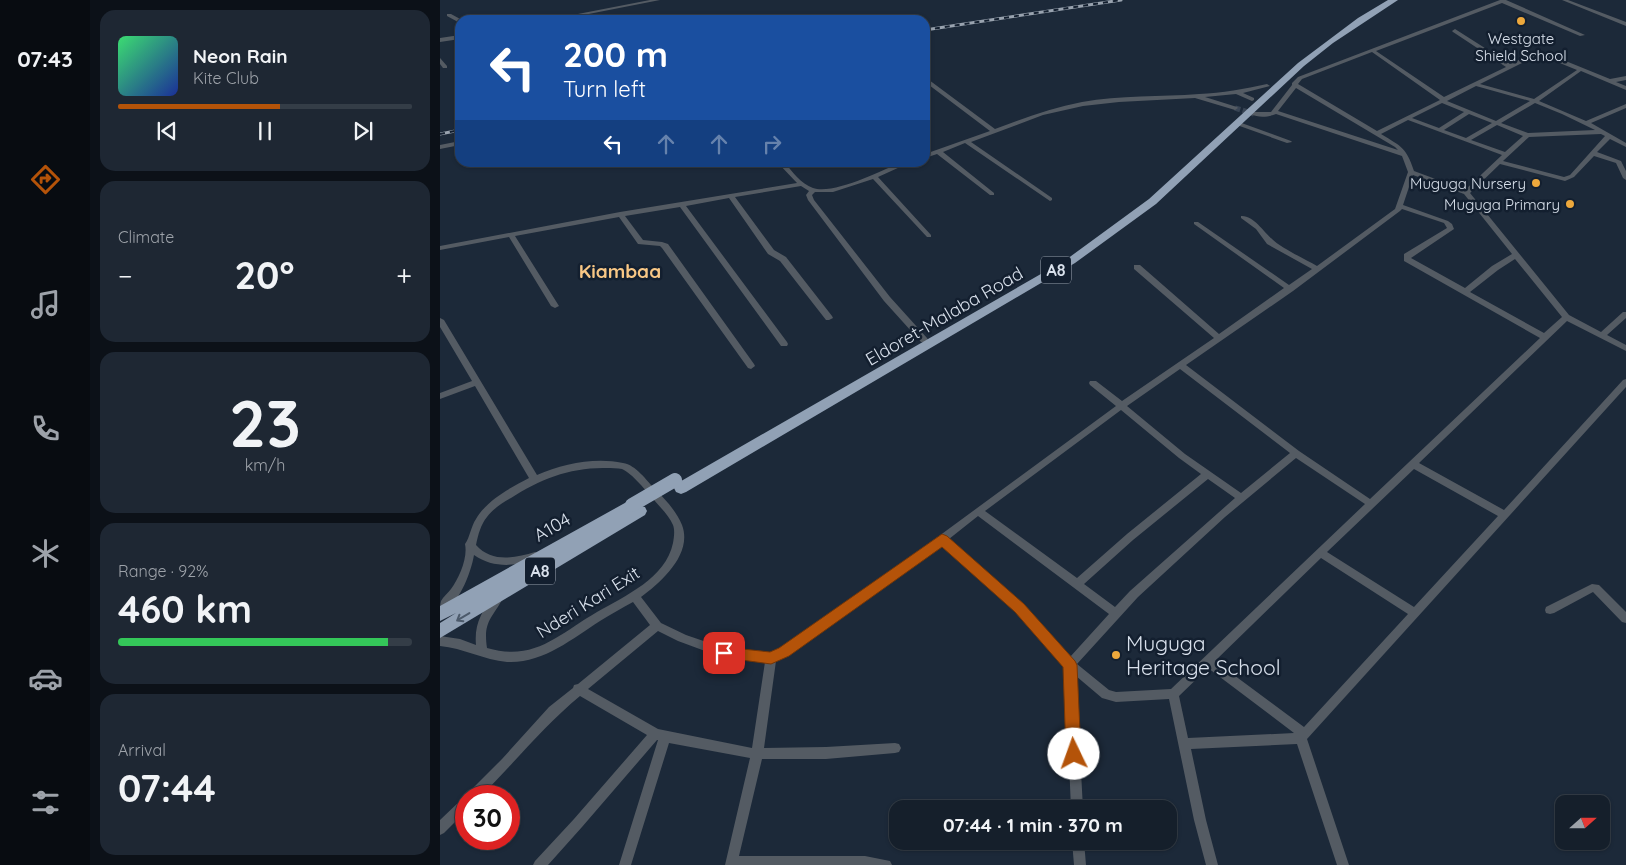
<!DOCTYPE html>
<meta charset="utf-8">
<style>
:root{--surface:#151f2b;--page:#1e2733;--text:#f1f3f6;--muted:#9da2a9;--line:#343d47;--accent:#b45309}
body{margin:0;font-family:Quicksand,sans-serif;background:var(--page);color:var(--text);height:100vh;display:flex;flex-direction:column;font-size:19px;white-space:nowrap}
*{box-sizing:border-box;margin:0}
p{font-size:16px;color:var(--muted)}
.icon{flex:none;width:28px;height:28px;fill:none;stroke:currentColor;stroke-width:2;stroke-linecap:round;stroke-linejoin:round}
.map{position:relative;flex:1;overflow:hidden}
.drawer{display:flex;flex-direction:column;gap:10px;padding:10px;background:#0c1118;width:350px}
.drawer>*{flex:none}
.top-card{position:absolute;left:15px;top:15px;width:475px;height:152px;border-radius:15px;box-shadow:0 1px 4px #0004,0 0 0 1px var(--line);background:#1a4fa0;color:#fff;overflow:hidden}
.needle{width:32px;rotate:69deg}
.tools{position:absolute;left:1115px;top:795px;display:grid;gap:10px}
.tools a{display:grid;place-items:center;width:55px;height:55px;border-radius:10px;background:var(--surface);box-shadow:0 1px 4px #0004,0 0 0 1px var(--line);font-size:25px}
.speed{position:absolute;left:15px;top:785px;display:flex;gap:10px;font-size:25px;font-weight:700;text-align:center}
.speed>*{display:grid;place-content:center;width:65px;height:65px;border-radius:50%;background:var(--surface);box-shadow:0 1px 4px #0004,0 0 0 1px var(--line);line-height:1}
.speed .limit{border:8px solid #d22;background:#fff;color:#111}
.pin{position:absolute;display:grid;place-items:center;width:42px;height:42px;color:#fff;margin:-21px;border-radius:10px;box-shadow:0 2px 8px #0006}
.me{position:absolute;width:55px;margin:-28px;rotate:357deg;stroke-linejoin:round;filter:drop-shadow(0 0 4px #0008)}
.turn{display:flex;align-items:center;gap:18px;height:105px;padding:0 25px;font-size:22px}
.turn .icon{width:65px;height:65px;stroke-width:2.5}
.turn b{display:block;font-size:35px;line-height:42px}
.lanes{display:flex;align-items:center;height:48px;padding:0 25px;background:#0003;justify-content:center;gap:25px;direction:ltr}
.lanes .off{opacity:.35}
.big{font-size:38px;font-weight:800;line-height:1.1}
.drawer .tile{flex:1;display:flex;flex-direction:column;justify-content:center;gap:8px;min-width:0;padding:0 18px;border-radius:15px;background:var(--page)}
.drawer .dial{align-items:center;gap:0}
.dial b{font-size:65px;line-height:1}
.song{display:flex;align-items:center;gap:15px}
.cover{width:60px;height:60px;border-radius:8px;background:linear-gradient(135deg,hsl(140 70% 55%),hsl(230 70% 35%))}
.played{height:5px;border-radius:2px;background:linear-gradient(90deg,var(--accent) 55%,var(--line) 55%)}
.keys{display:flex;justify-content:space-around;direction:ltr}
.heat{display:flex;justify-content:space-between;align-items:center;font-size:28px;direction:ltr}
.charge{height:8px;border-radius:4px;background:linear-gradient(90deg,#34c759 92%,var(--line) 0)}
.trip{position:absolute;left:449px;top:800px;width:288px;height:50px;border-radius:15px;background:var(--surface);box-shadow:0 1px 4px #0004,0 0 0 1px var(--line);font-weight:800;line-height:50px;text-align:center}
main{display:flex;flex:1;min-height:0}
.dock{display:flex;flex-direction:column;width:90px;justify-content:space-around;align-items:center;background:#080c11;color:var(--muted)}
.dock .icon{width:35px;height:35px}
.dock .active{color:var(--accent)}
.dock b{font-size:22px;color:var(--text)}
.map>svg:first-child{display:block}
.lines{fill:none;stroke-linecap:round;stroke-linejoin:round}
.minor-tunnel{stroke:#384454;stroke-width:5.5;stroke-dasharray:5.5 2.5;stroke-linecap:butt}
.minor{fill:#545b63;fill-rule:evenodd}
.highway{fill:#91a1b5;fill-rule:evenodd}
.rail-casing{stroke:#99a3af;stroke-width:3}
.rail{stroke:#131f2f;stroke-width:2;stroke-dasharray:5;stroke-linecap:butt}
.highway-bridge{stroke:#91a1b5;stroke-width:14}
.oneway{stroke:#4c5a6b}
.route{fill:#b45309;stroke:#753606}
.poi-dot{fill:#eda83c;stroke:#131f2f;stroke-width:2}
.labels{text-anchor:middle;dominant-baseline:central;stroke-width:5;stroke-linejoin:round;paint-order:stroke}
.far-poi-label{font-size:15px;fill:#d8e0eb;stroke:#131f2f;text-anchor:end}
.shield{fill:#131f2f;stroke:#9da6b3;stroke-width:1}
.shield-label{font-size:16px;font-weight:bold;fill:#d8e0eb}
.street-label{font-size:18px;fill:#d8e0eb;stroke:#131f2f}
.neighbourhood-label{font-size:19px;font-weight:bold;fill:#f8c785;stroke:#131f2f}
.near-poi-label{font-size:21px;fill:#d8e0eb;stroke:#131f2f;text-anchor:start}
</style>
<main>
<nav class="dock">
<b>07:43</b>
<svg class="icon active" aria-label="directions" viewBox="0 0 24 24"><path d="M12 3l9 9-9 9-9-9zM9 14v-3h6M13 9l2 2-2 2"/></svg>
<svg class="icon" aria-label="music" viewBox="0 0 24 24"><path d="M9 18V5l10-2v13"/><circle cx="6" cy="18" r="3"/><circle cx="16" cy="16" r="3"/></svg>
<svg class="icon" aria-label="phone" viewBox="0 0 24 24"><path d="M5 4h4l2 5-3 2q2 4 5 5l2-3 5 2v4C11 20 4 13 5 4z"/></svg>
<svg class="icon" aria-label="climate" viewBox="0 0 24 24"><path d="M12 3v18M4 7l16 10M4 17L20 7"/></svg>
<svg class="icon" aria-label="car" viewBox="0 0 24 24"><path d="M5 17H2v-5l4-1 3-4h7l3 4 3 1v5h-3M9 17h6M6 11h13"/><circle cx="7" cy="17" r="2"/><circle cx="17" cy="17" r="2"/></svg>
<svg class="icon" aria-label="filters" viewBox="0 0 24 24"><path d="M4 7h16M4 17h16"/><circle cx="9" cy="7" r="2"/><circle cx="15" cy="17" r="2"/></svg>
</nav>
<section class="drawer">
<div class="tile">
<div class="song"><i class="cover"></i><div><b>Neon Rain</b><p>Kite Club</p></div></div>
<div class="played"></div>
<div class="keys"><svg class="icon" aria-label="previous" viewBox="0 0 24 24"><path d="M18 5L8 12l10 7zM5 5v14"/></svg><svg class="icon" aria-label="pause" viewBox="0 0 24 24"><path d="M8 5v14M16 5v14"/></svg><svg class="icon" aria-label="next" viewBox="0 0 24 24"><path d="M6 5l10 7-10 7zM19 5v14"/></svg></div>
</div>
<div class="tile"><p>Climate</p>
<div class="heat"><a>−</a><b class="big">20°</b><a>+</a></div>
</div>
<div class="tile dial"><b>23</b><p>km/h</p></div>
<div class="tile"><p>Range · 92%</p><b class="big">460 km</b><div class="charge"></div></div>
<div class="tile"><p>Arrival</p><b class="big">07:44</b></div>
</section>
<div class="map">
<svg width="1186" height="865" viewBox="0 0 1186 865">
<rect width="100%" height="100%" fill="#1c2939"/>
<g class="lines">
<path class="minor-tunnel" d="M795,108l19,6"/>
<path class="minor" d="M210,0h10l-102,20h-11z
M1060,0h6l79,35 -5,1 -78,-33 -126,48 68,46 62,-30 -53,-35 -1,-1 3,-2 55,35 23,-11h13l64,26 16,-3v4l-10,2 10,4v4l-45,-19 -42,30 47,20 40,-17v4l-35,15 35,20v4l-16,-8 -13,13 24,9 5,10v9l-3,-2 -7,-15 -22,-7 -20,21 -9,4 -65,-17 -30,29 99,122 32,17 22,-20h3v6l-19,17 19,10v6l-59,-30 -148,142 85,47 119,-130 3,-1v8l-319,352 42,126h-12l-40,-121 -106,5 15,71 12,45h-12l-12,-45 -25,-121 -53,3 -14,-4 -26,-22 7,133h-12l-6,-142 -50,-56 -73,-67 -154,111 -12,6 -12,87 62,-1 69,-4 4,1 2,4 -2,4 -4,1 -69,6h-64l-23,97h126l25,5 2,4h-167l25,-107 -81,-15 -38,122h-12l39,-125h-1l-75,87 -34,38h-15l2,-4 39,-42 73,-84 -67,-39c-36,30 -66,67 -99,100h-14l2,-4 33,-33 47,-52 24,-19 1,-3 4,-1 72,-59 -17,-23c-11,6 -22,12 -33,19 -28,18 -58,43 -93,41 -23,-2 -44,-14 -67,-16v-10l20,3 16,6c-2,-21 6,-34 18,-50l4,-1 4,1 1,3c-11,21 -20,23 -16,50 48,14 72,-14 110,-36 28,-16 69,-34 76,-69 1,-6 2,-13 0,-18 -4,-9 -12,-17 -19,-25 -7,-8 -22,-27 -32,-31 -4,-1 -11,-1 -15,-1 -36,-1 -67,11 -96,30 -9,5 -18,11 -24,19 -6,7 -9,18 -11,28 16,18 39,13 59,7l3,1 2,3 -2,3c-21,7 -44,10 -64,-4 -3,18 -16,52 -34,58 0,-3 0,-9 1,-12 2,-4 7,-8 10,-12 8,-11 17,-31 14,-45 5,-7 6,-18 11,-25 11,-19 34,-31 53,-41l-54,-92 -35,13v-6l32,-12 -32,-54v-9l4,2 93,155c26,-11 57,-18 86,-12 13,2 23,17 32,26 10,10 22,23 27,36 11,29 -21,57 -41,72l20,26 25,12 38,13 46,5 10,-4 159,-113 177,-130 -26,-21 -1,-2 1,-2h6l26,20 92,-63 -80,-69v-4h6l79,69 65,-46 -90,-64v-2h4l91,63 23,-16 -45,-25 -11,-15 -15,-11v-2c12,-1 22,15 31,23 9,9 33,20 45,27l78,-57 13,-37 -6,-16 -126,-42c-7,3 -18,4 -25,0l3,-2h17l21,-27v-2l6,-6zM932,52l68,48 -63,31 -79,-47 4,-5zM1096,56l9,1 32,13 -43,29 -54,-15zM1036,86l54,15 -34,20 -49,-20zM856,88l99,59 3,3 -120,-39zM1002,103l22,9 -25,16 -27,-10zM1095,103l27,11 33,16 -67,3 -27,-10zM1029,114l23,9 -26,15 -22,-8zM968,120l94,35 -37,35 -51,-19c-8,-24 -12,-24 -33,-37zM1057,125l26,11 -18,16 -34,-12zM1161,134l4,2 -35,39 -6,2 -61,-16 26,-24zM973,175l51,19 48,60 -20,12 -27,22 -54,-30 43,-29 -2,-5 -4,-3 -45,-16zM962,209l42,14 3,5 -43,26v7l136,77 -170,161 -71,-48 -113,-86 107,-74 107,-80zM1075,259l47,58 -18,16 -74,-41 28,-22zM740,369l110,84 -49,40 -56,-39 -58,-48zM681,410l58,48 22,16 -74,60 -50,44 -92,-67zM856,458l69,46 -194,185 -55,3 -7,-2 -32,-26 61,-67 87,-80zM974,469l84,47 -84,91 -87,-55zM768,479l27,19 -105,93 -15,16 -31,-23 49,-44zM538,516l131,98 -39,43 -47,-52 -74,-66zM881,558l87,56 -104,113 -89,-66zM218,631l20,10 46,17 41,4 -13,86 -94,-19 -70,-40zM768,668l86,65 -106,5 -9,-42z
M1122,0h6l58,22v4z
M7,14h4l11,6h-2v3l-2,-1 -11,-6z
M20,35v4l-20,3v-4z
M0,58l7,8v2h-4l-3,-4z
M485,77l70,52c29,-11 57,-21 87,-27 38,-7 79,-5 117,-8 23,-1 46,-5 68,-10l3,2 -27,7 11,5v2l-2,1 -16,-7 -31,3 32,10 1,1 -3,2 -40,-12 -76,4 -36,4 -40,9 -72,27 81,56v2l-2,1 -85,-58 -22,9 51,41v2h-4l-53,-41 -12,4v-4l65,-23 -65,-49z
M796,121l55,20 1,1 -5,1 -53,-19 -1,-1z
M20,141v4l-20,4v-4z
M337,162h7c8,9 17,22 29,26 20,7 69,-17 88,-26h10l-33,15 53,58v2h-4l-54,-58 -40,13h-18l-3,3 2,5 76,97 37,41 1,2 -1,2h-6l-37,-41 -76,-101 -2,-5 3,-4 -8,-5 -66,11 39,53 12,7 46,59 1,2 -4,2h-3l-46,-59 -12,-7 -39,-56 -43,8 101,136 1,2 -1,2h-6l-101,-139 -55,9 18,24 19,2 6,2 86,120 1,2 -4,3 -3,-1 -86,-120 -2,-2 -22,-2 -19,-27 -104,19 44,70 -4,2 -4,-2 -42,-69 -69,13v-4l180,-34 177,-29z
M1152,584l7,1 27,27v11l-4,-1 -29,-30 -39,21 -4,1 -4,-1 -1,-3 1,-3z
M26,797v14l-22,22 -4,2v-15l22,-21z
M632,841h12l2,24h-12z"/>
<path class="highway" d="M948,0h10l-65,43 -29,23 -148,138 -81,59 -389,229 -5,2 -5,-2 -2,-4 2,-4 391,-225 82,-60 149,-136 60,-45z
M192,499l5,2 2,5 6,1 2,4 -2,4 -205,123v-15l16,-10 -16,8v-15z"/>
<defs>
<path id="rail" d="M485,30l196,-30
M0,134l20,-4"/>
</defs>
<use href="#rail" class="rail-casing"/>
<use href="#rail" class="rail"/>
<path class="highway-bridge" d="M192,505l43,-25"/>
</g>
<defs><path id="oneway-shaft" d="M-6 0H5M1.5-3L5.5 0L1.5 3" fill="none" stroke-width="1.6" stroke-linecap="round" stroke-linejoin="round" transform="scale(1.25)"/></defs>
<use class="oneway" href="#oneway-shaft" transform="translate(23 617) rotate(149)"/>
<path class="route" d="M502,534l5,2 77,68 51,57 2,4 4,89 -2,5 -5,2 -6,-2 -2,-5 -3,-87 -48,-55 -73,-65 -153,109 -18,8 -52,-7 -2,-4 2,-4 5,-2 46,5 9,-4z"/>
<g class="poi-dot">
<circle cx="1081" cy="21" r="5"/>
<circle cx="1096" cy="183" r="5"/>
<circle cx="1130" cy="204" r="5"/>
<circle cx="676" cy="655" r="5"/>
</g>
<g class="labels">
<g class="far-poi-label">
<text x="1081" y="38" text-anchor="middle">Westgate<tspan x="1081" dy="17">Shield School</tspan></text>
<text x="1086" y="183">Muguga Nursery</text>
<text x="1120" y="204">Muguga Primary</text>
</g>
<g class="shield">
<rect x="601" y="256.5" width="30" height="27" rx="4"/>
<rect x="85" y="557.5" width="30" height="27" rx="4"/>
</g>
<g class="shield-label">
<text x="616" y="270">A8</text>
<text x="100" y="571">A8</text>
</g>
<g class="street-label">
<text transform="translate(504 316) rotate(-30)">Eldoret-Malaba Road</text>
<text transform="translate(112 527) rotate(-30)">A104</text>
<text transform="translate(148 602) rotate(-32)">Nderi Kari Exit</text>
</g>
<g class="neighbourhood-label">
<text x="180" y="271">Kiambaa</text>
</g>
<g class="near-poi-label">
<text x="686" y="643">Muguga<tspan x="686" dy="24">Heritage School</tspan></text>
</g>
</g>
</svg>
<div class="tools">
<a><svg class="needle" viewBox="-14 -14 28 28"><path d="M0-13l5 13h-10z" fill="#e53935"/><path d="M0 13l5-13h-10z" fill="#9da2a9"/></svg></a>
</div>
<div class="speed"><div class="limit">30</div></div>
<div class="pin" style="left:284px;top:653px;background:#d93025"><svg class="icon" aria-label="arrive" viewBox="0 0 24 24"><path d="M6 21V4h12l-3 4 3 4H6"/></svg></div>
<svg class="me" style="left:634px;top:754px" viewBox="-20 -20 40 40"><circle r="19" fill="#fff"/><path d="M0-13L10 11 0 6-10 11z" fill="#b45309"/></svg>
<div class="trip">07:44 · 1 min · 370 m</div>
<div class="top-card">
<div class="turn"><svg class="icon" aria-label="left" viewBox="0 0 24 24"><path d="M17 20v-9H6M10 6l-5 5 5 5"/></svg><div><b>200 m</b>Turn left</div></div>
<div class="lanes"><svg class="icon" aria-label="left" viewBox="0 0 24 24"><path d="M17 20v-9H6M10 6l-5 5 5 5"/></svg><svg class="icon off" aria-label="ahead" viewBox="0 0 24 24"><path d="M12 20V5M6 11l6-6 6 6"/></svg><svg class="icon off" aria-label="ahead" viewBox="0 0 24 24"><path d="M12 20V5M6 11l6-6 6 6"/></svg><svg class="icon off" aria-label="right" viewBox="0 0 24 24"><path d="M7 20v-9h11M14 6l5 5-5 5"/></svg></div>
</div>
</div>
</main>
